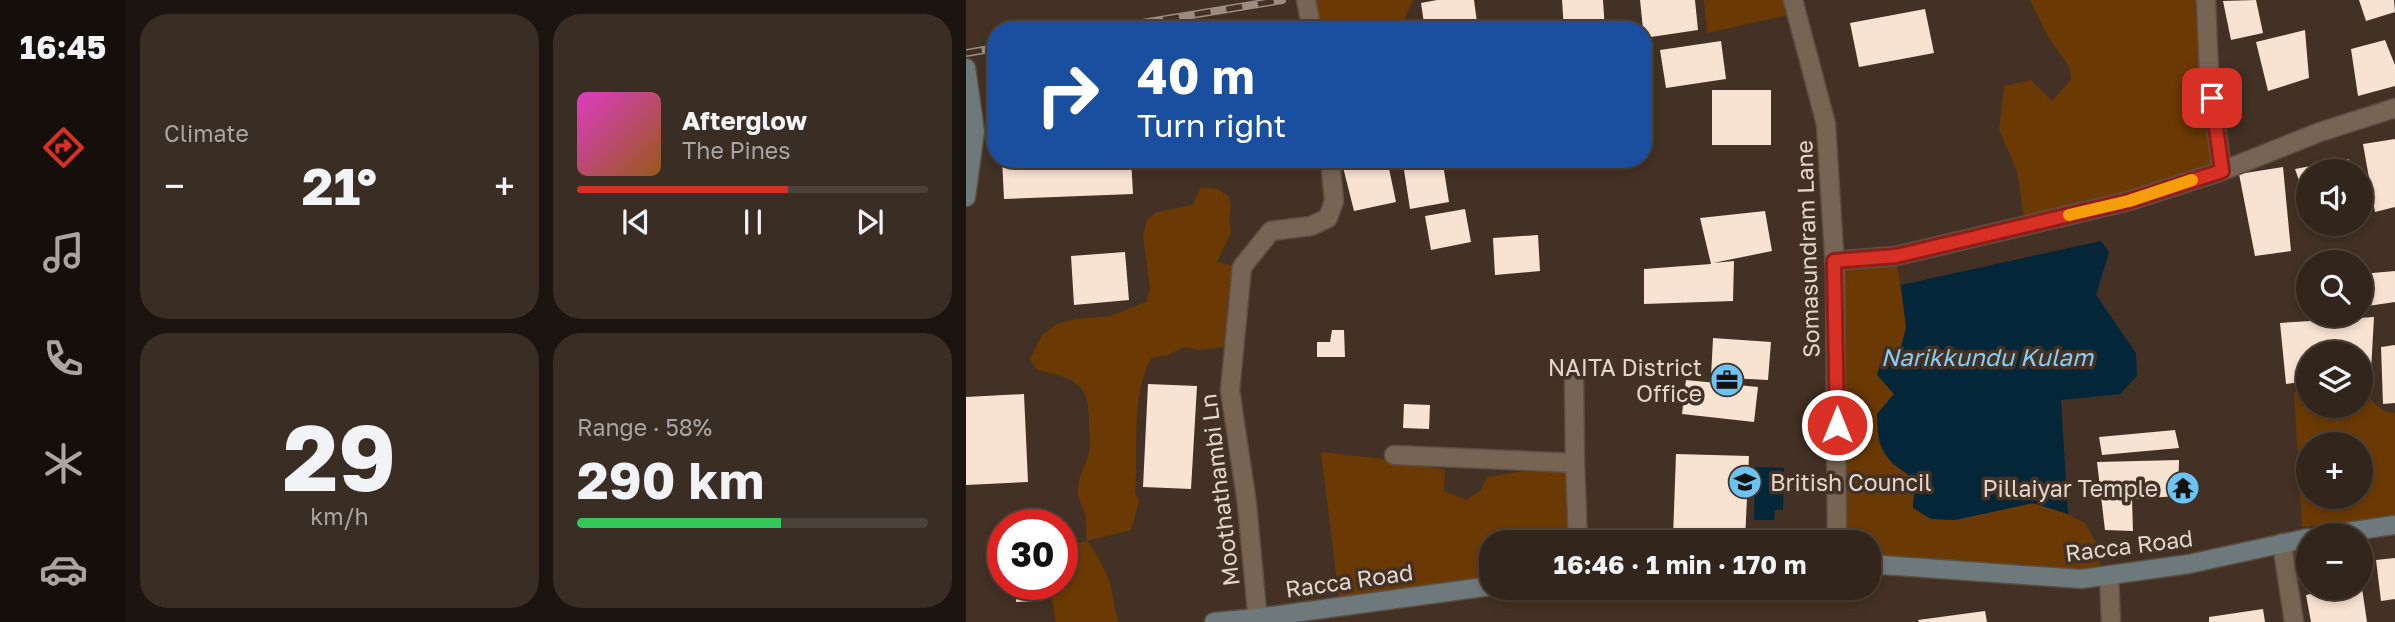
<!DOCTYPE html>
<meta charset="utf-8">
<style>
:root{--surface:#32251b;--page:#3a2d24;--text:#f1f3f6;--muted:#a8a5a3;--line:#4d423a;--accent:#d93025}
body{margin:0;font-family:"Golos Text",sans-serif;background:var(--page);color:var(--text);height:100vh;display:flex;flex-direction:column;font-size:26px;white-space:nowrap}
*{box-sizing:border-box;margin:0}
p{font-size:23px;color:var(--muted)}
.icon{flex:none;width:38px;height:38px;fill:none;stroke:currentColor;stroke-width:2;stroke-linecap:round;stroke-linejoin:round}
.map{position:relative;flex:1;overflow:hidden}
.details{display:flex;flex-direction:column;gap:14px;padding:14px;background:#1c140f;width:840px}
.details>*{flex:none}
.guide{position:absolute;left:21px;top:21px;width:665px;height:147px;border-radius:28px;box-shadow:0 4px 10px #0003,0 0 0 2px var(--line);background:#1a4fa0;color:#fff;overflow:hidden}
.fabs{position:absolute;left:1330px;top:159px;display:grid;gap:14px}
.fabs a{display:grid;place-items:center;width:77px;height:77px;border-radius:50%;background:var(--surface);box-shadow:0 4px 10px #0003,0 0 0 2px var(--line);font-size:35px}
.speed{position:absolute;left:21px;top:509px;display:flex;gap:14px;font-size:35px;font-weight:700;text-align:center}
.speed>*{display:grid;place-content:center;width:91px;height:91px;border-radius:50%;background:var(--surface);box-shadow:0 4px 10px #0003,0 0 0 2px var(--line);line-height:1}
.speed .limit{border:10px solid #d22;background:#fff;color:#111}
.pin{position:absolute;display:grid;place-items:center;width:60px;height:60px;color:#fff;margin:-30px;border-radius:14px;box-shadow:0 4px 10px #0006}
.me{position:absolute;width:77px;margin:-38px;rotate:0deg;stroke-linejoin:round;filter:drop-shadow(0 0 5px #0008)}
.turn{display:flex;align-items:center;gap:24px;height:147px;padding:0 35px;font-size:32px}
.turn .icon{width:91px;height:91px;stroke-width:2.5}
.turn b{display:block;font-size:49px;line-height:60px}
.big{font-size:52px;font-weight:700;line-height:1.1}
.details .widget{flex:1;display:flex;flex-direction:column;justify-content:center;gap:10px;min-width:0;padding:0 24px;border-radius:28px;background:var(--page)}
.details .dial{align-items:center;gap:0}
.dial b{font-size:91px;line-height:1}
.song{display:flex;align-items:center;gap:21px}
.cover{width:84px;height:84px;border-radius:10px;background:linear-gradient(135deg,hsl(310 70% 55%),hsl(30 70% 35%))}
.played{height:7px;border-radius:4px;background:linear-gradient(90deg,var(--accent) 60%,var(--line) 60%)}
.keys{display:flex;justify-content:space-around;direction:ltr}
.heat{display:flex;justify-content:space-between;align-items:center;font-size:38px;direction:ltr}
.charge{height:10px;border-radius:5px;background:linear-gradient(90deg,#34c759 58%,var(--line) 0)}
.details .tiles{flex:1;display:grid;gap:14px;grid-template-columns:repeat(2,1fr)}
.trip{position:absolute;left:513px;top:530px;width:402px;height:70px;border-radius:28px;background:var(--surface);box-shadow:0 4px 10px #0003,0 0 0 2px var(--line);font-weight:700;line-height:70px;text-align:center}
main{display:flex;flex:1;min-height:0}
.tabs{display:flex;flex-direction:column;width:126px;justify-content:space-around;align-items:center;background:#140f0b;color:var(--muted)}
.tabs .icon{width:49px;height:49px}
.tabs .selected{color:var(--accent)}
.tabs b{font-size:32px;color:var(--text)}
.map>svg:first-child{display:block}
.green{fill:#6b3a04;fill-rule:evenodd}
.water{fill:#032738}
.building{fill:#f8e2d1}
.lines{fill:none;stroke-linecap:round;stroke-linejoin:round}
.street-casing{stroke:#5c4e42;stroke-width:21}
.secondary-casing{stroke:#5c4e42;stroke-width:21}
.street{stroke:#766455;stroke-width:18}
.secondary{stroke:#6e797c;stroke-width:18}
.rail-casing{stroke:#9a8c82;stroke-width:8}
.rail{stroke:#423124;stroke-width:5;stroke-dasharray:16;stroke-linecap:butt}
.route-casing{stroke:#8d1f18;stroke-width:18}
.route{stroke:#d93025;stroke-width:12}
.slow{stroke:#f59e0b;stroke-width:12}
.labels{text-anchor:middle;dominant-baseline:central;stroke-width:7;stroke-linejoin:round;paint-order:stroke}
.street-label{font-size:23px;fill:#e1d6ce;stroke:#423124}
.poi-label{font-size:23px;fill:#e1d6ce;stroke:#423124;text-anchor:end}
.water-label{font-size:24px;font-style:italic;fill:#83cdf7;stroke:#423124}
</style>
<main>
<nav class="tabs">
<b>16:45</b>
<svg class="icon selected" aria-label="directions" viewBox="0 0 24 24"><path d="M12 3l9 9-9 9-9-9zM9 14v-3h6M13 9l2 2-2 2"/></svg>
<svg class="icon" aria-label="music" viewBox="0 0 24 24"><path d="M9 18V5l10-2v13"/><circle cx="6" cy="18" r="3"/><circle cx="16" cy="16" r="3"/></svg>
<svg class="icon" aria-label="phone" viewBox="0 0 24 24"><path d="M5 4h4l2 5-3 2q2 4 5 5l2-3 5 2v4C11 20 4 13 5 4z"/></svg>
<svg class="icon" aria-label="climate" viewBox="0 0 24 24"><path d="M12 3v18M4 7l16 10M4 17L20 7"/></svg>
<svg class="icon" aria-label="car" viewBox="0 0 24 24"><path d="M5 17H2v-5l4-1 3-4h7l3 4 3 1v5h-3M9 17h6M6 11h13"/><circle cx="7" cy="17" r="2"/><circle cx="17" cy="17" r="2"/></svg>
</nav>
<section class="details">
<div class="tiles">
<div class="widget"><p>Climate</p>
<div class="heat"><a>−</a><b class="big">21°</b><a>+</a></div>
</div>
<div class="widget">
<div class="song"><i class="cover"></i><div><b>Afterglow</b><p>The Pines</p></div></div>
<div class="played"></div>
<div class="keys"><svg class="icon" aria-label="previous" viewBox="0 0 24 24"><path d="M18 5L8 12l10 7zM5 5v14"/></svg><svg class="icon" aria-label="pause" viewBox="0 0 24 24"><path d="M8 5v14M16 5v14"/></svg><svg class="icon" aria-label="next" viewBox="0 0 24 24"><path d="M6 5l10 7-10 7zM19 5v14"/></svg></div>
</div>
<div class="widget dial"><b>29</b><p>km/h</p></div>
<div class="widget"><p>Range · 58%</p><b class="big">290 km</b><div class="charge"></div></div>
</div>
</section>
<div class="map">
<svg width="1429" height="622" viewBox="0 0 1429 622">
<rect width="100%" height="100%" fill="#423124"/>
<path class="green" d="M340,0h107l-14,30h-87z
M738,0h89l4,13 -90,20z
M1064,0h176l16,171 -197,54 -8,-54 -18,-41 5,-44 27,-6 21,21 19,-21 -2,-14 -21,-29z
M235,187l17,2 11,8 2,10 -2,12 2,14 -14,29 25,5 -8,79 -36,4 -14,-3 -16,8 -17,3c-21,40 -12,90 -16,135l4,8 -8,29 -44,11c11,15 20,29 24,47 3,12 3,23 8,34h-63l-7,-37 13,-1v-38l25,-5c-1,-8 0,-20 -2,-27 -3,-10 -8,-15 -7,-26 1,-16 11,-28 12,-42 1,-6 -1,-14 -1,-21 1,-44 -14,-46 -52,-55l-7,-11 12,-24 15,-11 19,-5 35,-3 35,-14 4,-13 -7,-54 4,-15 10,-8 35,-7z
M930,256l10,71 -6,25 -20,13 14,29 -17,20 1,27 14,23 23,15 40,41 78,-17 35,11 17,9 16,28 -2,19 -19,9 -211,-15v-22h-32l-2,-272z
M1395,387h2c8,13 16,26 32,26v104l-93,10 -8,-135 14,-1v15h53zM1342,444h53v53h-53z
M591,451l18,14 3,77h-87v44l-151,20 -19,-154 80,9 44,9 -1,21 22,9 15,-10 6,-13 37,-6z"/>
<path class="water" d="M1135,241l8,11 -13,43 40,58 1,23 -17,18 -59,6 7,114 -35,-11 -78,17 -24,-1 -18,-11 2,-29c-31,-20 -37,-27 -38,-65l17,-20 -17,-19 3,-10 20,-13 6,-25 -5,-42z
M789,467l29,1 -1,42h-8l-1,10h-20z"/>
<path class="building" d="M471,0h37l4,30h-53l-4,-27z
M596,0h41l2,30h-41z
M674,0h55l3,30 -54,8z
M1290,0l7,33 -32,7 -8,-39z
M1393,0h35l1,12 -29,9z
M959,9l9,44 -75,14 -9,-44z
M1339,30l4,48 -41,13 -12,-49z
M1419,40l10,25v21l-37,10 -7,-47z
M755,41l5,38 -60,9 -6,-38z
M746,90h59v55h-59z
M1429,139v68l-20,5 -12,-68z
M36,159h129l2,35 -129,5z
M375,159h46l9,43 -42,9z
M1383,159l2,13h-43v34l-13,-37z
M477,164l6,38 -39,7 -6,-39z
M1317,167l8,84 -36,5 -16,-82z
M499,209l6,33 -40,8 -6,-34z
M799,211l7,40 -59,12 21,-2 -1,40 -89,3v-35l67,-5 -11,-46z
M1348,224h19l2,6 -18,2z
M572,235l2,36 -45,4 -2,-37z
M159,252l4,48 -55,5 -3,-49z
M1429,271v31l-34,5v-33z
M1408,317l-3,54 -10,2v-19h-53v27l-22,3 -6,-61z
M366,330h12l1,27h-28v-15h13z
M747,338l58,4 -3,38 -57,-3z
M1429,345v58l-12,1 -2,-57z
M720,380l72,7 -4,35 -72,-8z
M182,384l49,2 -6,103 -48,-2z
M58,394l4,88 -62,3v-88z
M438,404l26,1 -1,24 -26,-1z
M1209,430l4,18 -77,7 -3,-18z
M710,454l73,2 -4,84 -72,-3z
M1213,460l-1,36 -46,3 1,32 -28,-1 -8,-68z
M1429,558v41l-14,2 -5,-41z
M50,584h27v17l-27,1z
M1370,588h26l5,34h-56l-5,-27z
M1297,609l2,13h-56v-5z
M1019,611l2,11h-68l-1,-2z"/>
<g class="lines">
<defs>
<path id="street" d="M340,0l6,30
M827,0l33,124 9,146 2,272
M1240,0l3,74 13,97
M868,261l62,-5 233,-55 93,-30 98,-39 75,-24
M608,375l1,88 3,79
M428,455l181,8
M1316,543l12,79
M1143,575l2,47
M292,622l-11,-118 -17,-114 12,-123 29,-36 40,-5 17,-8 6,-17 -4,-42"/>
<path id="secondary" d="M0,68l9,63 -9,66
M1354,536l75,-11
M903,564l212,15 108,-15 119,-26
M248,622l43,-4 234,-32"/>
</defs>
<use href="#street" class="street-casing"/>
<use href="#secondary" class="secondary-casing"/>
<use href="#street" class="street"/>
<use href="#secondary" class="secondary"/>
<defs>
<path id="rail" d="M134,30l182,-30
M0,53l30,-5"/>
</defs>
<use href="#rail" class="rail-casing"/>
<use href="#rail" class="rail"/>
</g>
<g class="lines">
<defs>
<path id="route" d="M871,425l-3,-164 62,-5 233,-55 93,-30 -10,-73"/>
</defs>
<use href="#route" class="route-casing"/>
<use href="#route" class="route"/>
<path class="slow" d="M1103,215l60,-14 63,-21"/>
</g>
<defs>
<symbol id="office-disc" viewBox="-11 -11 22 22"><circle r="9.5" fill="#6cc3f2" stroke="#423124"/><path d="M-6-3h4V-5.5h4V-3h4V5H-6ZM-1-4.5V-3h2v-1.5ZM-6 0V1H6V0Z" fill="#111"/></symbol>
<symbol id="university-disc" viewBox="-11 -11 22 22"><circle r="9.5" fill="#6cc3f2" stroke="#423124"/><path d="M0-5L7-2L0 1L-7-2ZM-4 1L0 2.5L4 1V4Q0 6-4 4Z" fill="#111"/></symbol>
<symbol id="temple-disc" viewBox="-11 -11 22 22"><circle r="9.5" fill="#6cc3f2" stroke="#423124"/><path d="M0-6L5-2H3V0L6.5 2.5H4V6H1.5V3h-3V6H-4V2.5H-6.5L-3 0V-2H-5Z" fill="#111"/></symbol>
</defs>
<g fill-rule="evenodd">
<use href="#office-disc" x="742" y="361" width="38" height="38"/>
<use href="#university-disc" x="760" y="463" width="38" height="38"/>
<use href="#temple-disc" x="1198" y="469" width="38" height="38"/>
</g>
<g class="labels">
<g class="street-label">
<text transform="translate(841 249) rotate(-92)">Somasundram Lane</text>
<text transform="translate(253 490) rotate(-97)">Moothathambi Ln</text>
<text transform="translate(1163 545) rotate(-7)">Racca Road</text>
<text transform="translate(383 580) rotate(-8)">Racca Road</text>
</g>
<g class="poi-label">
<text x="736" y="367">NAITA District<tspan x="736" dy="26">Office</tspan></text>
<text x="804" y="482" text-anchor="start">British Council</text>
<text x="1192" y="488">Pillaiyar Temple</text>
</g>
<g class="water-label">
<text x="1021" y="356">Narikkundu Kulam</text>
</g>
</g>
</svg>
<div class="fabs">
<a><svg class="icon" aria-label="sound" viewBox="0 0 24 24"><path d="M4 9h4l5-4v14l-5-4H4zM17 9q2 3 0 6"/></svg></a>
<a><svg class="icon" aria-label="search" viewBox="0 0 24 24"><circle cx="10" cy="10" r="6"/><path d="M15 15l6 6"/></svg></a>
<a><svg class="icon" aria-label="layers" viewBox="0 0 24 24"><path d="M12 4l9 5-9 5-9-5zM3 14l9 5 9-5"/></svg></a>
<a>+</a>
<a>−</a>
</div>
<div class="speed"><div class="limit">30</div></div>
<div class="pin" style="left:1246px;top:98px;background:#d93025"><svg class="icon" aria-label="arrive" viewBox="0 0 24 24"><path d="M6 21V4h12l-3 4 3 4H6"/></svg></div>
<svg class="me" style="left:871px;top:425px" viewBox="-20 -20 40 40"><circle r="17" fill="#d93025" stroke="#fff" stroke-width="3"/><path d="M0-11L8 9 0 5-8 9z" fill="#fff"/></svg>
<div class="trip">16:46 · 1 min · 170 m</div>
<div class="guide">
<div class="turn"><svg class="icon" aria-label="right" viewBox="0 0 24 24"><path d="M7 20v-9h11M14 6l5 5-5 5"/></svg><div><b>40 m</b>Turn right</div></div>
</div>
</div>
</main>
